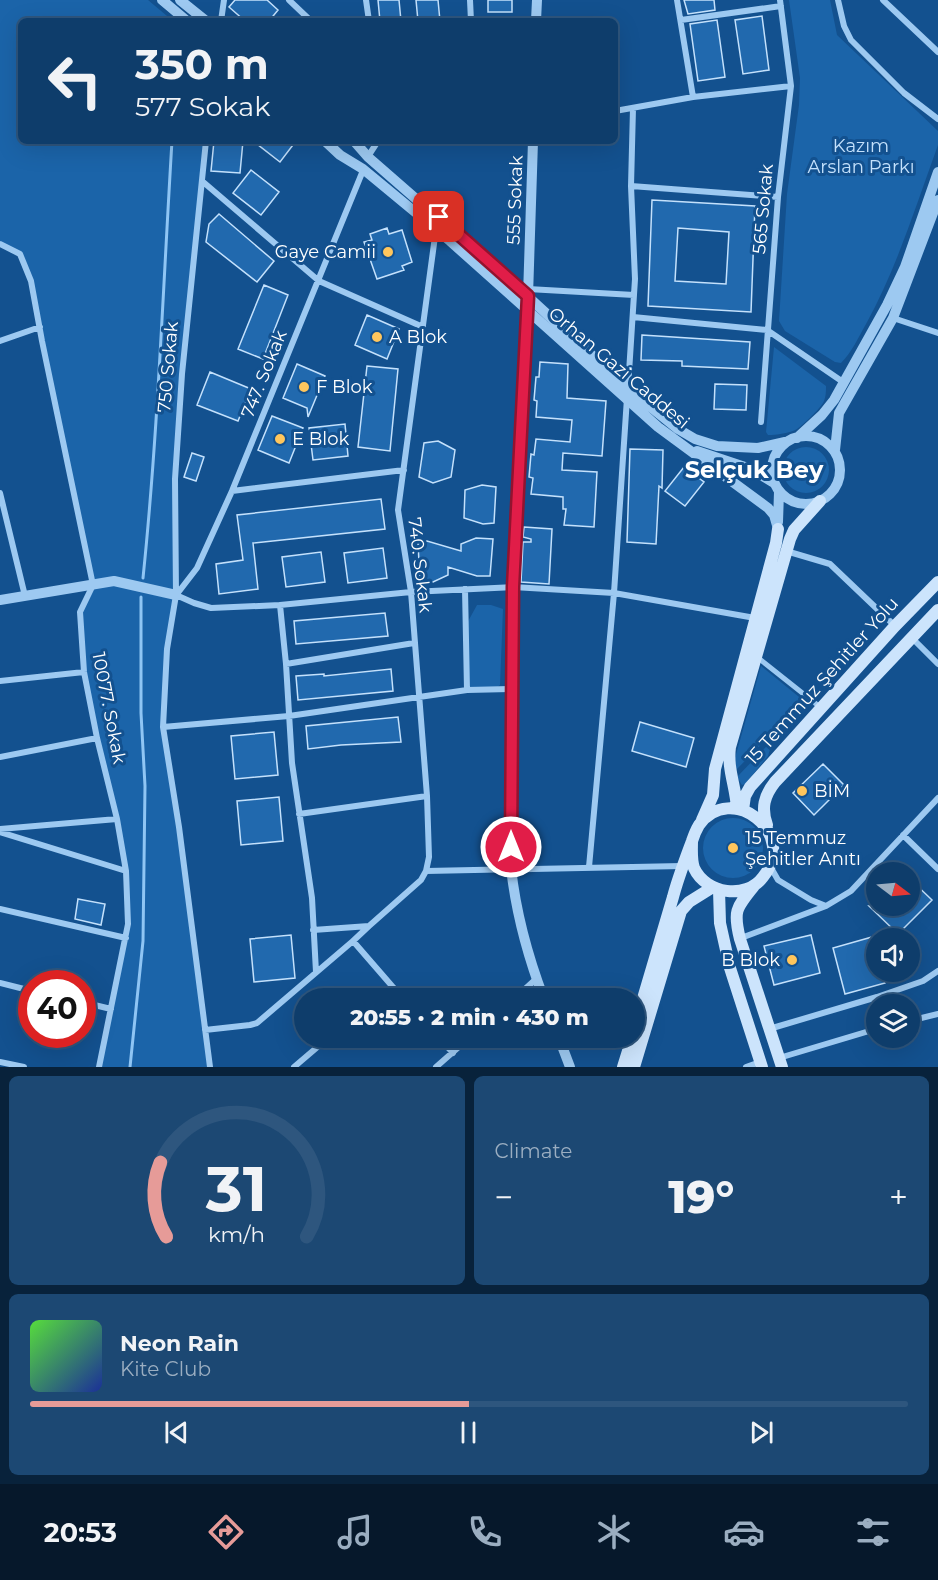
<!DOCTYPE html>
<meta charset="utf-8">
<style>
:root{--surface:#0e3d6b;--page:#1c4873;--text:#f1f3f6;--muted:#9baec1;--line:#2e567e;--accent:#e69b98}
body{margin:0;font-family:Montserrat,sans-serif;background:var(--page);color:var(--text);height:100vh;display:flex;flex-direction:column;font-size:22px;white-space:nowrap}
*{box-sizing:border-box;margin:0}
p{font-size:20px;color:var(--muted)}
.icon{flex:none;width:33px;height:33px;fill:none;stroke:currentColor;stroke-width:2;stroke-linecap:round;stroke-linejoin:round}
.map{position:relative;height:1067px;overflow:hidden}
.sheet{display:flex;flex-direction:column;gap:9px;padding:9px;background:#08223b;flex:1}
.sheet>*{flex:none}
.guide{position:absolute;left:18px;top:18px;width:600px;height:126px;border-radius:9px;box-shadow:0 6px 24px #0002,0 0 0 2px var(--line);background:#0e3d6b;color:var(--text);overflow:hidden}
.needle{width:39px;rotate:106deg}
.tools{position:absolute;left:866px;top:862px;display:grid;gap:12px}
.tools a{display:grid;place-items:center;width:54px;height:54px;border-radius:50%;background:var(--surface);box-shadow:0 6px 24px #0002,0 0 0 2px var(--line);font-size:30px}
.speed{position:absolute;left:18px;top:970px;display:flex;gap:12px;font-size:30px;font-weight:700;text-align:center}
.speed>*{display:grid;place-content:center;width:78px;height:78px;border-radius:50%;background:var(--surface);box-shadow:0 6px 24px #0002,0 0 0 2px var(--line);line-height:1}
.speed .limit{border:9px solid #d22;background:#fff;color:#111}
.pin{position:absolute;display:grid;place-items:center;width:51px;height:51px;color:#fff;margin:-26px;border-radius:12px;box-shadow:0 3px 9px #0006}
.me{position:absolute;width:66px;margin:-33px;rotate:0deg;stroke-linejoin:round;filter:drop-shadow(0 0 4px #0008)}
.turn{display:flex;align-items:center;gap:21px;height:126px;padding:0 18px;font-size:27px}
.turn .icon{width:78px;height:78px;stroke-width:2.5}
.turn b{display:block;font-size:42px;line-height:51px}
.big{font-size:45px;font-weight:800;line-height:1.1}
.sheet .tile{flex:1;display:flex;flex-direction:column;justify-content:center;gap:9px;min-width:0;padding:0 21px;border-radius:9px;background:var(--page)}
.sheet .dial{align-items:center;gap:0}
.dial svg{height:156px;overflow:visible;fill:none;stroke:var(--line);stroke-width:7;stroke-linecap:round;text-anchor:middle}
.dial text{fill:var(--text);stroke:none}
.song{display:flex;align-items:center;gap:18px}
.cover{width:72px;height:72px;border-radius:9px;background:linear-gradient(135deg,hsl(110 70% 55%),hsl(230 70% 35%))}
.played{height:6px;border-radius:3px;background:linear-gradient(90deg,var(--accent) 50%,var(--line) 50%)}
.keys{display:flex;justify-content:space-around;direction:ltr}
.heat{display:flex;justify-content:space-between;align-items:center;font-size:33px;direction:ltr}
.sheet .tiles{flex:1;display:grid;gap:9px;grid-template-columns:1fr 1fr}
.tile:last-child{grid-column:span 2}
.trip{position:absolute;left:294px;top:988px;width:351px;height:60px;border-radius:30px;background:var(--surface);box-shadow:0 6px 24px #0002,0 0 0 2px var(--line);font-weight:800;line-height:60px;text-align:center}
.dock{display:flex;height:96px;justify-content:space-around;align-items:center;background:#06182b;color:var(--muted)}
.dock .icon{width:42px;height:42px}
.dock .selected{color:var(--accent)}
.dock b{font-size:27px;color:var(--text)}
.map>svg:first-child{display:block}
.green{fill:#1b64a9}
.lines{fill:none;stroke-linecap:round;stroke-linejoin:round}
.stream{stroke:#8fc5f4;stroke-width:3}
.building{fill:#2169ae;stroke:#c4e1fc;stroke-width:1.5;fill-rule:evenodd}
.pedestrian{stroke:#9dc9f1;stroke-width:5}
.minor{stroke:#9dc9f1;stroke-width:6}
.tertiary{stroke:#9dc9f1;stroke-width:10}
.secondary{stroke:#cce4fc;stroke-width:12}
.route-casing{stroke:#92132f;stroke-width:15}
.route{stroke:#e11d48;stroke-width:10}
.poi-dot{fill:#ffc65d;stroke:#13518f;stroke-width:2}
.labels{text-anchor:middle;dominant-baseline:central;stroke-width:6;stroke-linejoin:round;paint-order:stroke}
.park-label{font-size:18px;fill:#c4e1fc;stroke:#13518f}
.street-label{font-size:18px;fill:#fff;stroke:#13518f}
.poi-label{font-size:18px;fill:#fff;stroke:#13518f;text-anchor:start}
.district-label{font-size:24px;font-weight:bold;fill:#fff;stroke:#13518f}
</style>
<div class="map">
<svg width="938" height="1067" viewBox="0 0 938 1067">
<rect width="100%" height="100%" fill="#13518f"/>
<path class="green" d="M0,0h148l25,21h-152v120h183l-29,338 1,116 -9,54 -4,78 47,340h-111l29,-143 -2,-53 -42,-199 -4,-60 13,-27 -62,-304 -11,-27 -20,-10z
M789,0h41l7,35 101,96v14c-22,60 -41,123 -72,179 -8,14 -14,28 -25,39l-6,-1 -50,-31 -6,-10 8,-127 12,-89 1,-27z
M774,347l52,39c0,5 0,10 -2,15 -2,6 -21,24 -27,28 -7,4 -21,6 -29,6l-2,-3z
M783 470a23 23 0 1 1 46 0a23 23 0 1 1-46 0Z
M477,605h14l12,4 -3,76 -5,4 -25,-1 -4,-63z
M761,666l43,35 -68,69 -1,-12z
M808,703l2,2 -39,41 -3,10 -23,28 -3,1 -5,-8z
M703 848a30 30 0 1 1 60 0a30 30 0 1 1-60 0Z"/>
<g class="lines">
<path class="stream" d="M143,578c15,-145 20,-291 29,-437
M130,1067l13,-126 2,-155 -4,-73v-116"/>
</g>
<path class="building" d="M235,0h32l11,10 -9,11h-24l-16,-14z
M378,0h21l2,21h-21z
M416,0h22l2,21h-22z
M488,0h24v12h-24z
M684,0h30l1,10 -27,4z
M762,16l7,54 -26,4 -8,-54z
M717,20l8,57 -27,4 -8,-57z
M214,141h29l-3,32 -29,-2z
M253,141h43l-16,21z
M251,170l28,22 -18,23 -28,-22z
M652,200l103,6 -4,106 -103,-6zM678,228l51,4 -3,52 -51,-3z
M219,214l55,47 -17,21 -51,-40 3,-18z
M387,228l2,6 13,-4 10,32 -10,4 2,4 -27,9 -13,-37 8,-2 -2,-6z
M264,285l24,10 -25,64 -25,-10z
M367,315l32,14 -12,30 -32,-14z
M642,335l108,7 -2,27 -66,-3v-5l-41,-1z
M540,362l28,2 -1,34 39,3 -4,55 -39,-3 -1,17 35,2 -3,55 -30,-2 2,-16h-3v-12l-32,-3 2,-16 -4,-1 2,-23 3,1 2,-16 34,3 2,-22 -36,-3 1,-16 -3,-1 2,-23h3z
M297,364l28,12 -17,41 -1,-9 -24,-10z
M367,366l31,3 -8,82 -32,-4z
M210,372l41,17 -13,32 -41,-16z
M715,384l32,1 -1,25 -32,-1z
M272,416l31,12 -14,35 -31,-13z
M345,424l3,32 -35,4 -4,-32z
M438,441l17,9 -4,27 -18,6 -14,-6 5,-34z
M630,449l33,1 -1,38 -3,-2 -3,58 -29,-2z
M192,453l12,4 -8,24 -12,-4z
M684,467l20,15 -19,24 -20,-15z
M482,485l14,2 -2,36 -11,1 -19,-6 1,-28z
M381,499l4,30 -132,14 5,46 -39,5 -3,-30 27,-4 -6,-45z
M524,527l28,2 -3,55 -28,-2 2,-40h8v-3l-8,-2z
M476,538l17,1 -3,37h-13l-29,-9v8l-15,7h-13l-2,-39 9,-2 34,10v-7z
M383,548l4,30 -39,5 -4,-30z
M321,552l4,30 -39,5 -4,-30z
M385,613l3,23 -92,8 -2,-23z
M391,669l2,22 -95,9 -2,-24 28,-2v2z
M398,717l3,25 -60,3 -33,4 -2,-23z
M640,722l54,16 -8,29 -54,-16z
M274,732l4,43 -43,4 -4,-43z
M823,764l21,21 -30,30 -21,-22z
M279,797l4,44 -42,4 -4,-44z
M909,878l23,22 -34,34 -29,-28h40z
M78,899l27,5 -4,21 -26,-6z
M291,935l4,43 -41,4 -4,-43z
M811,935l9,38 -46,12 -10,-39z
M872,937l4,14v21h6l3,11 -40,11 -12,-46z"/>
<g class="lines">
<path class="pedestrian" d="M757,657l63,50"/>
<path class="minor" d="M289,0l22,21
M366,0l3,21
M470,0l1,21
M677,0l16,97
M838,0l6,26 7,14 53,53 34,26
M883,0l55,52
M681,20l100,-14
M221,21l3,-21
M615,111l78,-14 98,-11
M206,141l-24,233 -7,105 1,116 -9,54 -4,78 16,100 31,240
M367,158l11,-17
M202,181l117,100 104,46
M631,186l147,11
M0,244l20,10 11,27 11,60 51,244 -13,27 4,60 13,66 20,81 9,52 2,53 -29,143
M528,289l106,6
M633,317l134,13 76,52
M893,318l45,15
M0,341l40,-14
M628,388l7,-109 -4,-93 2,-78
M761,422l17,-225 13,-111 -11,-86
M232,491l172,-21
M0,493l25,103
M786,551l44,13 65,62
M465,589l2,101
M177,594l20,-26 35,-77 132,-323
M176,595l18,8 17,5 69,-3 131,-13 102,-5 101,6 141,25
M280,605l6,59 6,99 20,135 4,74
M912,638l26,26
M286,664l128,-21
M0,681l84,-9
M163,727l126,-11 178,-26 46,-1
M0,757l97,-19
M299,814l128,-18
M0,829l117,-10
M0,832l126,39
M903,835l35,34
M770,866l8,14 33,20 15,6
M589,867l25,-274 13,-195
M426,871l256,-5
M0,909l126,29
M369,926l52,-46 5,-9 3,-14 -2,-61 -16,-204 -13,-82 38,-281
M313,930l56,-4 -16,15 39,45 -16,13
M741,938l85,-32 25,-15 87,-93
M0,983l32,8
M392,986l12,13
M514,999l22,-20
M82,1002l29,7
M909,1021l29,-7
M769,1029l108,-32 46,-16 15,-10
M205,1030l45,-5 7,-2 96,-82
M439,1038l14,15
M779,1058l97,-29
M0,1062l24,5
M294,1067l34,-29
M436,1067l33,-29
M746,1067l14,-5"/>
<path class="tertiary" d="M162,0l25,21
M180,0l26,21
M536,21l1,-21
M325,141l15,14 23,14 87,72 208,186 110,81 6,7 4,14
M354,141l14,16 157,137 106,97 47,38 17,10 22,7 41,2 27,-6
M533,141l-5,155 -15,291 -2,281c5,45 17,89 33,131
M772 470a34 34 0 1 1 68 0a34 34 0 1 1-68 0Z
M797,438l25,-23 12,-15 53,-95 18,-38 33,-95
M835,450l4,-37 54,-95 45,-118
M697,451l54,18 23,14
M778,522l1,-30
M0,600l114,-19 62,14
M559,1038l11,29"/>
<path class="secondary" d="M737,809c-1,-22 -10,-40 -7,-62l60,-208 4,-9 26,-29
M743,810l2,-14 5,-9 145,-161 43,-44
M702,820l11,-25 2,-26 61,-226 2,-14
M767,825c-6,-17 -3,-29 8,-43l163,-172
M754,886c-18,22 -21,25 -14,53l42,128
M719,890l1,33 10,45 32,99
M634,1029c13,-44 26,-88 39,-132 5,-19 12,-37 19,-56 2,-6 4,-11 7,-16 32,-44 100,8 64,52 -17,23 -57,17 -69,-9 -3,-8 -2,-18 -2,-27
M623,1067l9,-29
M634,1067l47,-156 8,-9 24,-15"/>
</g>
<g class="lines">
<defs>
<path id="route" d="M439,217l89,79 -15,291 -2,260"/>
</defs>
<use href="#route" class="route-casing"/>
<use href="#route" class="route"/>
</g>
<g class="poi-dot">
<circle cx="388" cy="252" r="6"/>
<circle cx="377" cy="337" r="6"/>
<circle cx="304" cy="387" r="6"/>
<circle cx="280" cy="439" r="6"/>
<circle cx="802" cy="791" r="6"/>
<circle cx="733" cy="848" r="6"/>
<circle cx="792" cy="960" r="6"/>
</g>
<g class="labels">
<g class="park-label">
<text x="861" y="146">Kazım<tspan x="861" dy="21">Arslan Parkı</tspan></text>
</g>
<g class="street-label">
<text transform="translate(515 200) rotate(-88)">555 Sokak</text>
<text transform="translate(763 209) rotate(-85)">565 Sokak</text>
<text transform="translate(168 367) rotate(-85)">750 Sokak</text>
<text transform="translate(619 368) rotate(40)">Orhan Gazi Caddesi</text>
<text transform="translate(264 374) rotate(-68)">747. Sokak</text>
<text transform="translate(420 565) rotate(83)">740. Sokak</text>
<text transform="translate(822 681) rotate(-48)">15 Temmuz Şehitler Yolu</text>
<text transform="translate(109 708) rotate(79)">10077. Sokak</text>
</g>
<g class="poi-label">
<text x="376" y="252" text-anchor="end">Gaye Camii</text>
<text x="389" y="337">A Blok</text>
<text x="316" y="387">F Blok</text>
<text x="292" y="439">E Blok</text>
<text x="814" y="791">BİM</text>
<text x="745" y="838">15 Temmuz<tspan x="745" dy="21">Şehitler Anıtı</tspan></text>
<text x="780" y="960" text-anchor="end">B Blok</text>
</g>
<g class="district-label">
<text x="754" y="469">Selçuk Bey</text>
</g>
</g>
</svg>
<div class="tools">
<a><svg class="needle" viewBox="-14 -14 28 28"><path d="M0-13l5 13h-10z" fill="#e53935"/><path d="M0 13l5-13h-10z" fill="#9baec1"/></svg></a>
<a><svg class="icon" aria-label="sound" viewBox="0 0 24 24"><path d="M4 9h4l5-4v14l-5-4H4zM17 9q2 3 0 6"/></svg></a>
<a><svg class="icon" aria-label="layers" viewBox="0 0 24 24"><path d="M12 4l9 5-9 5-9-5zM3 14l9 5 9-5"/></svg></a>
</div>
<div class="speed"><div class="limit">40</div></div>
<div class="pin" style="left:439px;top:217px;background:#d93025"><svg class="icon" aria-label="arrive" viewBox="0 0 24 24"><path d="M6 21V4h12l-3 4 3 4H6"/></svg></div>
<svg class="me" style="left:511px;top:847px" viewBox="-20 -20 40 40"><circle r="17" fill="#e11d48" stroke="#fff" stroke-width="3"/><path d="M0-11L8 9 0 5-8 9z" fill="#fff"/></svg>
<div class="trip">20:55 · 2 min · 430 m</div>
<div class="guide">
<div class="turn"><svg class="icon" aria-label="left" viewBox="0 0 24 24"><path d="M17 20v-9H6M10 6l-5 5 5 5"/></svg><div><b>350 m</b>577 Sokak</div></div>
</div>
</div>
<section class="sheet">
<div class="tiles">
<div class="tile dial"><svg viewBox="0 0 100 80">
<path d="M14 69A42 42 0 1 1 86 69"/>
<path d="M14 69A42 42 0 0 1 11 31" stroke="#e69b98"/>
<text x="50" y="56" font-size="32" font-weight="700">31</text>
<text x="50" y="72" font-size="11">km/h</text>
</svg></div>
<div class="tile"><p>Climate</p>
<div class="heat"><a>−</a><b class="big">19°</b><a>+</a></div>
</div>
<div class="tile">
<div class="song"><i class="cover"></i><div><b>Neon Rain</b><p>Kite Club</p></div></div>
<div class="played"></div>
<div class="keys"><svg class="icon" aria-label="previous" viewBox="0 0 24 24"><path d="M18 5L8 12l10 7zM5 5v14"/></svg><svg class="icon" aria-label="pause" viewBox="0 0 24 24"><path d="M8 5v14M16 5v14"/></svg><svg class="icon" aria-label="next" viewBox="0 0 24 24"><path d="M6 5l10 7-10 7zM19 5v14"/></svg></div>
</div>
</div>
</section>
<nav class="dock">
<b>20:53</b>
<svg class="icon selected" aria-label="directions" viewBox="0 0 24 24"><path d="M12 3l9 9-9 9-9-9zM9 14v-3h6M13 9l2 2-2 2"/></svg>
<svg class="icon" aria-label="music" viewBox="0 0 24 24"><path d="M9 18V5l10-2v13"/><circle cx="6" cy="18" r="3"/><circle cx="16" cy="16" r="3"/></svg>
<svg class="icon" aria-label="phone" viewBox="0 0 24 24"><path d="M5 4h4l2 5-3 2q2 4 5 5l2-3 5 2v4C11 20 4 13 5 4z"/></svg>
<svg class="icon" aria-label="climate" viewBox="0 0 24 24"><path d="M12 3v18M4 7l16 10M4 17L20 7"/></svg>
<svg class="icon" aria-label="car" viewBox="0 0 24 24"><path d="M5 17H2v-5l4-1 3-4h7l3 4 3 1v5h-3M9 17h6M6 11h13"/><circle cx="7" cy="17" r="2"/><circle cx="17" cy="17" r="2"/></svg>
<svg class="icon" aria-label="filters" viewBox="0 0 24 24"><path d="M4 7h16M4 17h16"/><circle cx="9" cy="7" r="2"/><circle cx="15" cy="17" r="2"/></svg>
</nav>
